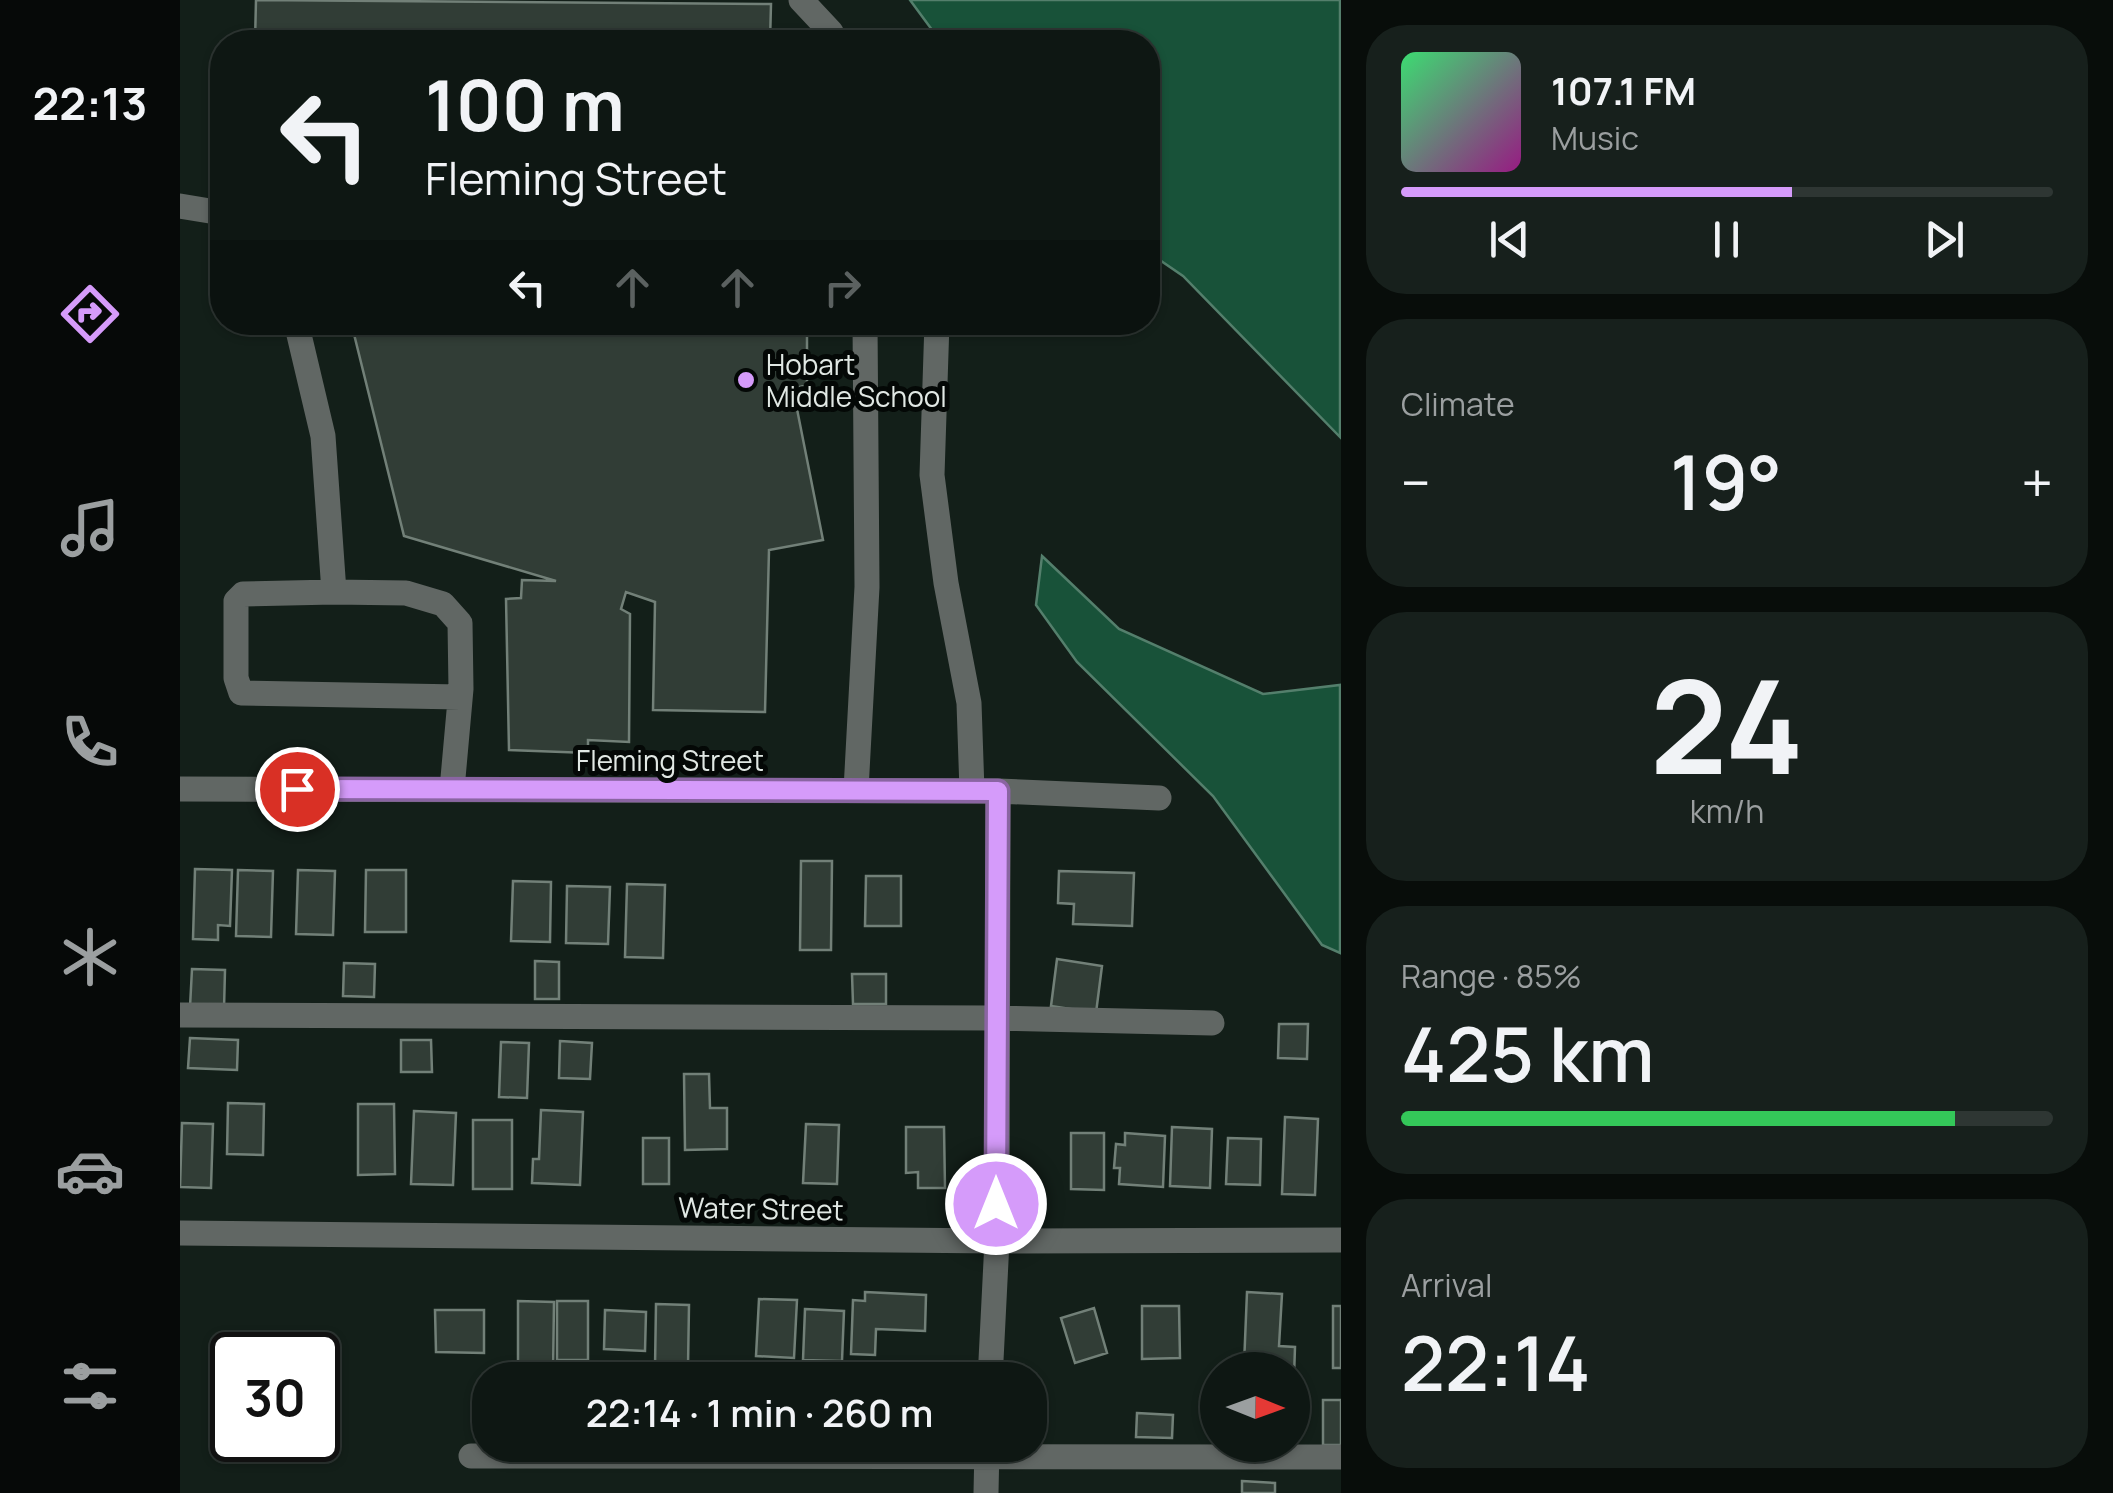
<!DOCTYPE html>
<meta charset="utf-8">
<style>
:root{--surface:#0e1713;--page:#17201c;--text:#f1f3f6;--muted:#9b9fa0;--line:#2e3633;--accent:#d59bfa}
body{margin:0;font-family:Manrope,sans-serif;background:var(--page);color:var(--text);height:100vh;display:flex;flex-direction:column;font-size:38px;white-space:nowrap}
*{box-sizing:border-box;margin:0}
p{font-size:32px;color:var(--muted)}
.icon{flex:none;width:55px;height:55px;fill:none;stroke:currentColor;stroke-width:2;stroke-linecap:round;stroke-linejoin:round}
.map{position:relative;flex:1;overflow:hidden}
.sheet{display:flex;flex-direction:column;gap:25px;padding:25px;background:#080d0a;width:772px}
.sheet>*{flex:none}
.top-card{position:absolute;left:30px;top:30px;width:950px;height:305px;border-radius:40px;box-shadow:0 2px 8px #0004,0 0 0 2px var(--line);background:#0e1713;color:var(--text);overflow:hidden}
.needle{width:65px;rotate:91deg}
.controls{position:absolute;left:1020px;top:1352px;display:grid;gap:20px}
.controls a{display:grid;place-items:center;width:110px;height:110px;border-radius:50%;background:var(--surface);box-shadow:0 2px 8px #0004,0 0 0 2px var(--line);font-size:50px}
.speed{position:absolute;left:30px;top:1332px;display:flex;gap:20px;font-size:50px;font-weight:700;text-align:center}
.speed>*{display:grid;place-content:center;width:130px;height:130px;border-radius:50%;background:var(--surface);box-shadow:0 2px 8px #0004,0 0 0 2px var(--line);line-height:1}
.speed .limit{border:5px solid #111;border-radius:15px;background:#fff;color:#111}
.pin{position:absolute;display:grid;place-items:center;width:85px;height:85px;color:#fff;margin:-42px;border:5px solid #fff;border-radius:50%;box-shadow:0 2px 10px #0007}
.me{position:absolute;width:110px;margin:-55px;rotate:0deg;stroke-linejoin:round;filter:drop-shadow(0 0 8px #0008)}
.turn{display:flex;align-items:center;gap:35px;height:210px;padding:0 50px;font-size:45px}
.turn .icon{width:130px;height:130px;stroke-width:2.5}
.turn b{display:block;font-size:70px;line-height:85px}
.lanes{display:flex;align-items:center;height:95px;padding:0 50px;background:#0003;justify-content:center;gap:50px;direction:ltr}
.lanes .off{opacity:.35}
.big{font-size:75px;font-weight:600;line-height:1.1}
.sheet .widget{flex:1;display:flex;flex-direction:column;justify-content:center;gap:15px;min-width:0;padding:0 35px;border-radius:40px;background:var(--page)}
.sheet .dial{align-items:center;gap:0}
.dial b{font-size:130px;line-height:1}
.song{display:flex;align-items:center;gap:30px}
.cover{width:120px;height:120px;border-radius:15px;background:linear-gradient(135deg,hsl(140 70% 55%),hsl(310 70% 35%))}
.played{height:10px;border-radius:5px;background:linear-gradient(90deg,var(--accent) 60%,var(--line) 60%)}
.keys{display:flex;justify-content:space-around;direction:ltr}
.heat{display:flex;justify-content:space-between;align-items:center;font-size:55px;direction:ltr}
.charge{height:15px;border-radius:8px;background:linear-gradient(90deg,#34c759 85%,var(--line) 0)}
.trip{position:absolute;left:292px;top:1362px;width:575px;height:100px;border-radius:40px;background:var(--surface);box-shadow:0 2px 8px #0004,0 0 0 2px var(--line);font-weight:600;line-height:100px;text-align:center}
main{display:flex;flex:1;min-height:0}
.tabs{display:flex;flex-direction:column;width:180px;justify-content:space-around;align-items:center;background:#060908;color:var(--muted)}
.tabs .icon{width:70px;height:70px}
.tabs .selected{color:var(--accent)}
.tabs b{font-size:45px;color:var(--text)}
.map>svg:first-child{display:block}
.water{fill:#185239;stroke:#547f6c;stroke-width:2.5}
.building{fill:#313d36;stroke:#728078;stroke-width:2.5}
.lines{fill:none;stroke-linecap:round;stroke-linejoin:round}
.minor{stroke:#616764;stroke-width:25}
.route-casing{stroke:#8a65a2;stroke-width:25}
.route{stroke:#d59bfa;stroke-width:18}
.poi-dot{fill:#d59bfa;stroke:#040806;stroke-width:4}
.labels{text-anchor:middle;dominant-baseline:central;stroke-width:10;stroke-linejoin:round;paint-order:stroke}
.poi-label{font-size:28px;fill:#e1e8e4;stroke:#040806;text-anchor:start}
.street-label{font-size:28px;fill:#e1e8e4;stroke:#040806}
</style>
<main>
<nav class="tabs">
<b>22:13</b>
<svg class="icon selected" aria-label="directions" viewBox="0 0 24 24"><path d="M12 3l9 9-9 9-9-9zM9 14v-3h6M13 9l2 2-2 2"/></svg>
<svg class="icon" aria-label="music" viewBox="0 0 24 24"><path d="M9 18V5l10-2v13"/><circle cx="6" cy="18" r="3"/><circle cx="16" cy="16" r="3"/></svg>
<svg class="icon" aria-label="phone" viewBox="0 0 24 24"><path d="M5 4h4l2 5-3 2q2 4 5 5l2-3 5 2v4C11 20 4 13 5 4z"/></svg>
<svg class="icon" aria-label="climate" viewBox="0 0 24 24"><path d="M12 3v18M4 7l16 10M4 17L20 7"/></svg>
<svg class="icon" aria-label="car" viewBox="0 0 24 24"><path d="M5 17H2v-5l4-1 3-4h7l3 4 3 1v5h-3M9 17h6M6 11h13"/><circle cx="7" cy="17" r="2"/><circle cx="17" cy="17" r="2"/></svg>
<svg class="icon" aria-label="filters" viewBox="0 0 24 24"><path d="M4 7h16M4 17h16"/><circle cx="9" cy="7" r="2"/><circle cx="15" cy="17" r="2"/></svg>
</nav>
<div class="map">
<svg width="1161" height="1493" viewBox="0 0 1161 1493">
<rect width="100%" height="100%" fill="#131f19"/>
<path class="water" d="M730,0h430v437l-157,-161 -35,-24v-210h-207z
M862,556l77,73 144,65 77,-9v268l-18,-8 -109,-149 -136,-134 -41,-57z"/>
<path class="building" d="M76,0l515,4 -1,38h-515z
M171,322h456v63l-14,4 30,151 -54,10 -4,162 -112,-2 2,-108 -29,-10 -5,17 9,5 -1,128 -41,-2v13l-79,-3 -3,-151 15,-1 1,-18 34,1 -152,-45z
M621,861h31l-1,89h-31z
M15,869l37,1 -2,56 -12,-1v15l-25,-1z
M58,870l35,1 -2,66 -35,-1z
M118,870l37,1 -2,64 -37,-1z
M186,870h40v62h-41z
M879,871l75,2 -2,53 -59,-2 1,-20 -16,-1z
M686,876h35v50h-36z
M333,881l38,1 -1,60 -39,-1z
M447,884l38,1 -2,73 -38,-1z
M387,886l43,1 -2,57 -42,-1z
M877,959l45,7 -6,47 -45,-7z
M355,961l24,1v37h-24z
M164,963l31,1 -1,33 -31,-1z
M12,969l33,1 -1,39 -34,-2z
M672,974h34v30h-33z
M1099,1024h29l-1,35 -29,-1z
M10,1038l48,2 -1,30 -49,-2z
M221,1040h30l1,32h-31z
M380,1041l32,2 -2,36 -31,-1z
M321,1042l28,1 -2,55 -28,-1z
M504,1074h25l1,34h17v41l-42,1z
M48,1103l36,1 -1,51 -36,-1z
M178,1104h36l1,70 -37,1z
M361,1110l42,2 -3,73 -48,-2 1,-24h6z
M234,1111l42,2 -3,72 -42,-1z
M1105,1117l33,2 -3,76 -33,-1z
M293,1120h39v69h-39z
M2,1123l31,1 -2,64 -31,-1z
M626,1124l33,1 -2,59 -34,-1z
M726,1127h38l1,61h-27v-16l-12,1z
M992,1127l40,2 -2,59 -40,-2z
M891,1133h33v57l-33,-1z
M945,1133l40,3 -2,51 -44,-3 1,-16h-6l2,-24 9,1z
M463,1138h26v46h-26z
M1048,1138l33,1 -1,46 -34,-1z
M685,1292l61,3 -1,36 -49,-2 -1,26 -24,-1 2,-54 12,1z
M1067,1292l35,2 -3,52 16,1 -1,30 -2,-7 -48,-5z
M579,1299l38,1 -3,58 -38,-2z
M338,1301l36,1 -1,72h-35z
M377,1301h31v59h-31z
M476,1304l33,1 -1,62h-33z
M962,1306h37l1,52 -38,1z
M1153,1306h8v62h-8z
M914,1308l13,45 -32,10 -14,-45z
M625,1309l39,2 -2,50 -39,-1z
M255,1310h49v43l-48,-1z
M425,1310l41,2 -1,39 -41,-2z
M1143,1400h18v45h-18z
M957,1413l36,2 -1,23 -36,-1z
M1062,1481l33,2v10h-33z"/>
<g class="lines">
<path class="minor" d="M621,0l30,32 5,10
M0,206l42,7
M116,322l27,114 11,156 72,1 37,11 17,19 1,66 -9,100
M757,322l-5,153 14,108 23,120 3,88
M154,592l-91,2 -7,7v77l5,15 219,4
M0,789l818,2 161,7
M676,790l11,-203 -2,-265
M0,1015l815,3 217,5
M0,1233l817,8 344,-1
M810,1380l7,-139 1,-450
M291,1456l870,1
M806,1493l1,-48"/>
</g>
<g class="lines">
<defs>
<path id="route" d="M117,789l701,2 -2,413"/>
</defs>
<use href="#route" class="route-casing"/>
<use href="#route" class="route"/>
</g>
<circle class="poi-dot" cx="566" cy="380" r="10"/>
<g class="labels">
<g class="poi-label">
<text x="586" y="364">Hobart<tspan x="586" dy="32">Middle School</tspan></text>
</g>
<g class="street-label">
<text x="490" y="760">Fleming Street</text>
<text transform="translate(581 1208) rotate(1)">Water Street</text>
</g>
</g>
</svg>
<div class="controls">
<a><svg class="needle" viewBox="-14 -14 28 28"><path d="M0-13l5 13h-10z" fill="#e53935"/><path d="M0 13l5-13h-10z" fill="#9b9fa0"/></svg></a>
</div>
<div class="speed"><div class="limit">30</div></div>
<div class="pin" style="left:117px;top:789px;background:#d93025"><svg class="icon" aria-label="arrive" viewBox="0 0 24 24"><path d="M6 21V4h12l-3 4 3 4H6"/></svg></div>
<svg class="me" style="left:816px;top:1204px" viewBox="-20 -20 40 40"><circle r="17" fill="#d59bfa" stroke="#fff" stroke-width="3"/><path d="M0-11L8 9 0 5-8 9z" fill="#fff"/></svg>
<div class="trip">22:14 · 1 min · 260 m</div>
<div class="top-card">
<div class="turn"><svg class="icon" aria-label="left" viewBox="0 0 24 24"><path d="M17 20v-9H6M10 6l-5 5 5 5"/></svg><div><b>100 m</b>Fleming Street</div></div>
<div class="lanes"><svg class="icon" aria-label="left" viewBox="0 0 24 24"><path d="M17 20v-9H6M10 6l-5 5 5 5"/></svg><svg class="icon off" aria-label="ahead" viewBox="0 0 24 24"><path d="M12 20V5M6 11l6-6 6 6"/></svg><svg class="icon off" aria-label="ahead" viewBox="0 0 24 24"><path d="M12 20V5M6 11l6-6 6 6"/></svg><svg class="icon off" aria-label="right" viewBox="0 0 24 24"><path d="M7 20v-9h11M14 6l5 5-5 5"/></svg></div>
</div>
</div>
<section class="sheet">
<div class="widget">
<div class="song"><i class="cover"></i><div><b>107.1 FM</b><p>Music</p></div></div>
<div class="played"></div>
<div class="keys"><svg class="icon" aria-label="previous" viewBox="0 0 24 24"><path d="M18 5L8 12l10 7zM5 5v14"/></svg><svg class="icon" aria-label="pause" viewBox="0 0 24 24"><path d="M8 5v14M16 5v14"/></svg><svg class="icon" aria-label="next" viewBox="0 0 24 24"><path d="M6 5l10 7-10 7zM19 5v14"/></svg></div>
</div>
<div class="widget"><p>Climate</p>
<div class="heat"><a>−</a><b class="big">19°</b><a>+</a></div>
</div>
<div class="widget dial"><b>24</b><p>km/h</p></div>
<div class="widget"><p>Range · 85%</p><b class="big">425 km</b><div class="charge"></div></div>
<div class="widget"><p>Arrival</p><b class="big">22:14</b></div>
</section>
</main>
